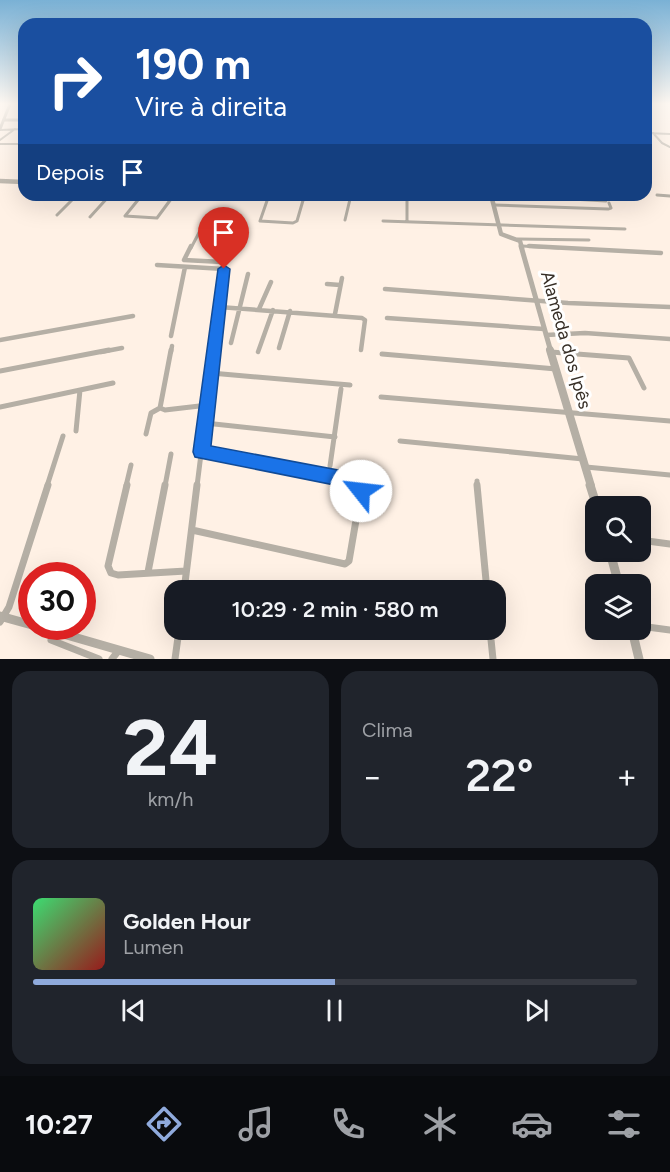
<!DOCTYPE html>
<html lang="pt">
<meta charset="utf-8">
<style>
:root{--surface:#171b24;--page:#20242c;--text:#f1f3f6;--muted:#9ea1a6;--line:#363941;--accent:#8faadc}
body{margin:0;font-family:Figtree,sans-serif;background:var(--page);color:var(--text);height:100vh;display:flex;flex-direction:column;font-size:22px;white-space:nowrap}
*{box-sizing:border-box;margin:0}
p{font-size:20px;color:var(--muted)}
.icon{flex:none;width:33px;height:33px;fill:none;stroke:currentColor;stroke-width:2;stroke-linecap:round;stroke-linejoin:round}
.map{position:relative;height:659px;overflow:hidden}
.sheet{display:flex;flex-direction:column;gap:12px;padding:12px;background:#0d0f14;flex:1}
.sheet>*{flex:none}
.hud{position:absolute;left:18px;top:18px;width:634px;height:183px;border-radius:18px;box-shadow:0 6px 24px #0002;background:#1a4fa0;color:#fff;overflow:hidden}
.tools{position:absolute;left:585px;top:496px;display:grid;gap:12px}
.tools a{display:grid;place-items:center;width:66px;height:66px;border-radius:12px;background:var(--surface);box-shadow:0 6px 24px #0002;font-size:30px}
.speed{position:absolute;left:18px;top:562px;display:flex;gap:12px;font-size:30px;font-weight:700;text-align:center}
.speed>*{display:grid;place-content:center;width:78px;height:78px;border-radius:50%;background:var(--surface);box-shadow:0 6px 24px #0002;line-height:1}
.speed .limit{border:9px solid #d22;background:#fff;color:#111}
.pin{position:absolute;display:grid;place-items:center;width:51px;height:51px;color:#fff;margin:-62px -26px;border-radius:50% 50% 50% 0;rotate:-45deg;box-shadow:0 0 6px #0007}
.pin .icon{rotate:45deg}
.me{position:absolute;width:66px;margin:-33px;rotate:299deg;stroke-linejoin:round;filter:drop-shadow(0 0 4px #0008)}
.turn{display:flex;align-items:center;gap:21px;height:126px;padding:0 18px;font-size:27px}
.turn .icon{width:78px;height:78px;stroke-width:2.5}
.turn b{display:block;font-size:42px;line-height:51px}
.then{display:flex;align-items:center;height:57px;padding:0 18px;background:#0003;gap:12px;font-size:22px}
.big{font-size:45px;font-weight:600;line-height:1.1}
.sheet .widget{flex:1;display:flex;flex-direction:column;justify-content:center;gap:9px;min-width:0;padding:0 21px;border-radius:18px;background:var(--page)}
.sheet .dial{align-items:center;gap:0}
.dial b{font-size:78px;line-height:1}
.song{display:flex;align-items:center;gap:18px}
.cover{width:72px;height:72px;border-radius:9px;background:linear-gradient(135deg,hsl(140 70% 55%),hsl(0 70% 35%))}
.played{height:6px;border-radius:3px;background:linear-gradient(90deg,var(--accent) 50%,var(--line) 50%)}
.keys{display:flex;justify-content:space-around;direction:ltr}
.heat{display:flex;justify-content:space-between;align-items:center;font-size:33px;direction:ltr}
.sheet .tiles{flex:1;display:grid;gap:12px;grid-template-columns:1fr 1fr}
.widget:last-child{grid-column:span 2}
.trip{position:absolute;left:164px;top:580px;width:342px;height:60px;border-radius:18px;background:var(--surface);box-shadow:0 6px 24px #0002;font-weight:600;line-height:60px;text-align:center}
.dock{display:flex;height:96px;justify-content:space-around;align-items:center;background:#090b0e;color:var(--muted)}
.dock .icon{width:42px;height:42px}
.dock .selected{color:var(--accent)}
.dock b{font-size:27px;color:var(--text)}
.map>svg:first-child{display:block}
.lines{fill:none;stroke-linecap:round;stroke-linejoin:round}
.minor-far4{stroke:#b5afa5;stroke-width:2}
.minor-far3{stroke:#b5afa5;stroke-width:3}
.minor-far2{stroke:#b5afa5;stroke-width:4.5}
.minor-far1{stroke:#b5afa5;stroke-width:5}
.minor{stroke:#b5afa5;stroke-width:7}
.tertiary-far4{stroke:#b5afa5;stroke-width:3}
.tertiary-far3{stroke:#b5afa5;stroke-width:4.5}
.tertiary-far2{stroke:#b5afa5;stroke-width:5}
.tertiary-far1{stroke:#b5afa5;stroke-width:8}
.tertiary{stroke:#b5afa5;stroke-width:9}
.route{fill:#1a73e8;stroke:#114b97;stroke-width:1.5}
.labels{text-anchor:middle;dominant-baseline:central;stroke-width:6;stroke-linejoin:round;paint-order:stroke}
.street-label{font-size:18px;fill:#362e26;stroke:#fff}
</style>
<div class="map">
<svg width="670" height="659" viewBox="0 0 670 659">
<rect width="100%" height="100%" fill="#fff1e5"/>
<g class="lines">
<path class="minor-far4" d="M19,120l3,-3 2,-11
M0,130l24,-1
M646,133l24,1
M653,133l9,10 8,4
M0,140l15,-11
M0,144h24"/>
<path class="minor-far3" d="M142,195l-17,21 32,2 17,-23
M269,195l-9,26 33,2 4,-2 7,-24 -19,-2
M505,195l101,6
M657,195l13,1
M407,200v21
M494,205l114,4 3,-1 -2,-5
M57,215l20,-20
M90,217l20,-22
M345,220l6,-25
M383,221l242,8
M518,239l71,1
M522,246l37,2
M191,248l12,-23
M230,248l12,-21"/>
<path class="minor-far2" d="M191,246l-7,14 38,2 9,-16
M529,246l132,7
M157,265l67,4 -10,83
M327,284l13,1
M385,289l183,14 102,4
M219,307l143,11 3,2 -4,30
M259,309l12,-27
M335,314l7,-36
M387,318l157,11
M546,335l39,-2 85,6
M171,336l14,-69
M0,340l133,-24
M231,343l17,-69
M279,348l11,-37
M101,352l21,-4
M171,352l1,-6
M258,352l15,-42"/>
<path class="minor-far1" d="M171,350l-11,58 5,2 43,-5
M551,352l78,6 15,30
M382,354l174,15
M0,371l109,-21
M211,373l139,12
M381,397l289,24
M0,407l113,-24
M205,423l130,14
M76,431l4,-41
M146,434l5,-21 9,-5
M400,441l183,18
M202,452l152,29 6,5
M330,466l11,-77
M586,467l84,8
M477,481v5
M47,486l16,-50
M126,486l5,-21
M165,486l6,-32
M197,486l17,-136"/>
<path class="minor" d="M127,485l-19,81 3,7 7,2 68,-4
M477,485l10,106
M192,530l153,34 4,-3 12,-70 -1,-6
M640,540l30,4
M148,572l17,-87
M184,591l13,-106
M0,622l9,-15 39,-122
M640,626l30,4
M490,630l3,29
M51,640l48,19
M112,659l7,-9
M175,659l4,-29"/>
<path class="tertiary-far4" d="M4,120h20
M0,129l10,-25"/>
<path class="tertiary-far3" d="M0,181l24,1
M347,195h37
M491,195l10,39 19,7 2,7"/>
<path class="tertiary-far2" d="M521,246l30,106"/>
<path class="tertiary-far1" d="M550,350l41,136"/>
<path class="tertiary" d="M590,485l7,22
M610,552l9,33
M0,616l32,9
M39,627l111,32
M632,630l7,29"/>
</g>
<linearGradient id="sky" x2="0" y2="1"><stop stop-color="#7ab1d5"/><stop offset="0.53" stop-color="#fff9f3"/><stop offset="1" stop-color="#fff9f3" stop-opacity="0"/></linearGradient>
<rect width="670" height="196" fill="url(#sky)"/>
<path class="route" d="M224,265l6,4 -19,177 143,27 12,7 4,11 -2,6 -7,2 -7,-2 -5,-9 -154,-31 -2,-5 25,-183z"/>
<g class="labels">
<g class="street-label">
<text transform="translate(566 340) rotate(74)">Alameda dos Ipês</text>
</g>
</g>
</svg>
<div class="tools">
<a><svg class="icon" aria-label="search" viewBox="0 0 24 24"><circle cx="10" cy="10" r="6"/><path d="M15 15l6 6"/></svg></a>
<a><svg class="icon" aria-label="layers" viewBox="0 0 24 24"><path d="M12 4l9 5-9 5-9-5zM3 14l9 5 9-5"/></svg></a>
</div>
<div class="speed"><div class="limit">30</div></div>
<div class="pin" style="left:224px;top:269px;background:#d93025"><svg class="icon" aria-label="arrive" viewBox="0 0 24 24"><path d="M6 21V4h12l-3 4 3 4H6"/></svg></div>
<svg class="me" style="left:361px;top:491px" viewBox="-20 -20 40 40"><circle r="19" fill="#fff"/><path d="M0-13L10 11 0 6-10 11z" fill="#1a73e8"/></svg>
<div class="trip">10:29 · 2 min · 580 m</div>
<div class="hud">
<div class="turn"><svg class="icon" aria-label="right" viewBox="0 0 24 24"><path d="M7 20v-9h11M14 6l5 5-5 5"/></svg><div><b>190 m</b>Vire à direita</div></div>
<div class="then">Depois<svg class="icon" aria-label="arrive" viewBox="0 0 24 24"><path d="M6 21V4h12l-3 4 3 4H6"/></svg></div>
</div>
</div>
<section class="sheet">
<div class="tiles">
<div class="widget dial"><b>24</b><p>km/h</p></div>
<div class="widget"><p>Clima</p>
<div class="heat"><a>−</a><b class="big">22°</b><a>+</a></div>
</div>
<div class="widget">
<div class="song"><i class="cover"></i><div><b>Golden Hour</b><p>Lumen</p></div></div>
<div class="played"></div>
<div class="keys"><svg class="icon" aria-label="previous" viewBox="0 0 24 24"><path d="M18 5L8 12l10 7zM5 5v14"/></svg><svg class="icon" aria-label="pause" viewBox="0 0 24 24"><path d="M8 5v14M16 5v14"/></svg><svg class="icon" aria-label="next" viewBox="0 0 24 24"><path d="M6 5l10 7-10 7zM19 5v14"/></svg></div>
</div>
</div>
</section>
<nav class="dock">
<b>10:27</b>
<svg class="icon selected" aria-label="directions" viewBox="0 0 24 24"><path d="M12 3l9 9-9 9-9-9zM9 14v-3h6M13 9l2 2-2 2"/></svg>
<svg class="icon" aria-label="music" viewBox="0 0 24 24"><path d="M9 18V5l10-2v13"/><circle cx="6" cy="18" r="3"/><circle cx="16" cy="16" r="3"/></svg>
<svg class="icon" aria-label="phone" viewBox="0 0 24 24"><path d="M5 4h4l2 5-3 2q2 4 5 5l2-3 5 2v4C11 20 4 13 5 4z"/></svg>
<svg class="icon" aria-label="climate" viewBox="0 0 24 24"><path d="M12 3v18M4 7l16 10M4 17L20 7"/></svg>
<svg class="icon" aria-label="car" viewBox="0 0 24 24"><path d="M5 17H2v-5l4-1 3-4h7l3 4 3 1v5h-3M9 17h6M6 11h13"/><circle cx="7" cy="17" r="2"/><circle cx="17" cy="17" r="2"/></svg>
<svg class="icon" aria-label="filters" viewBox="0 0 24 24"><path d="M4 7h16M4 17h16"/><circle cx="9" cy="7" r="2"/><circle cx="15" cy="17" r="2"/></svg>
</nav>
